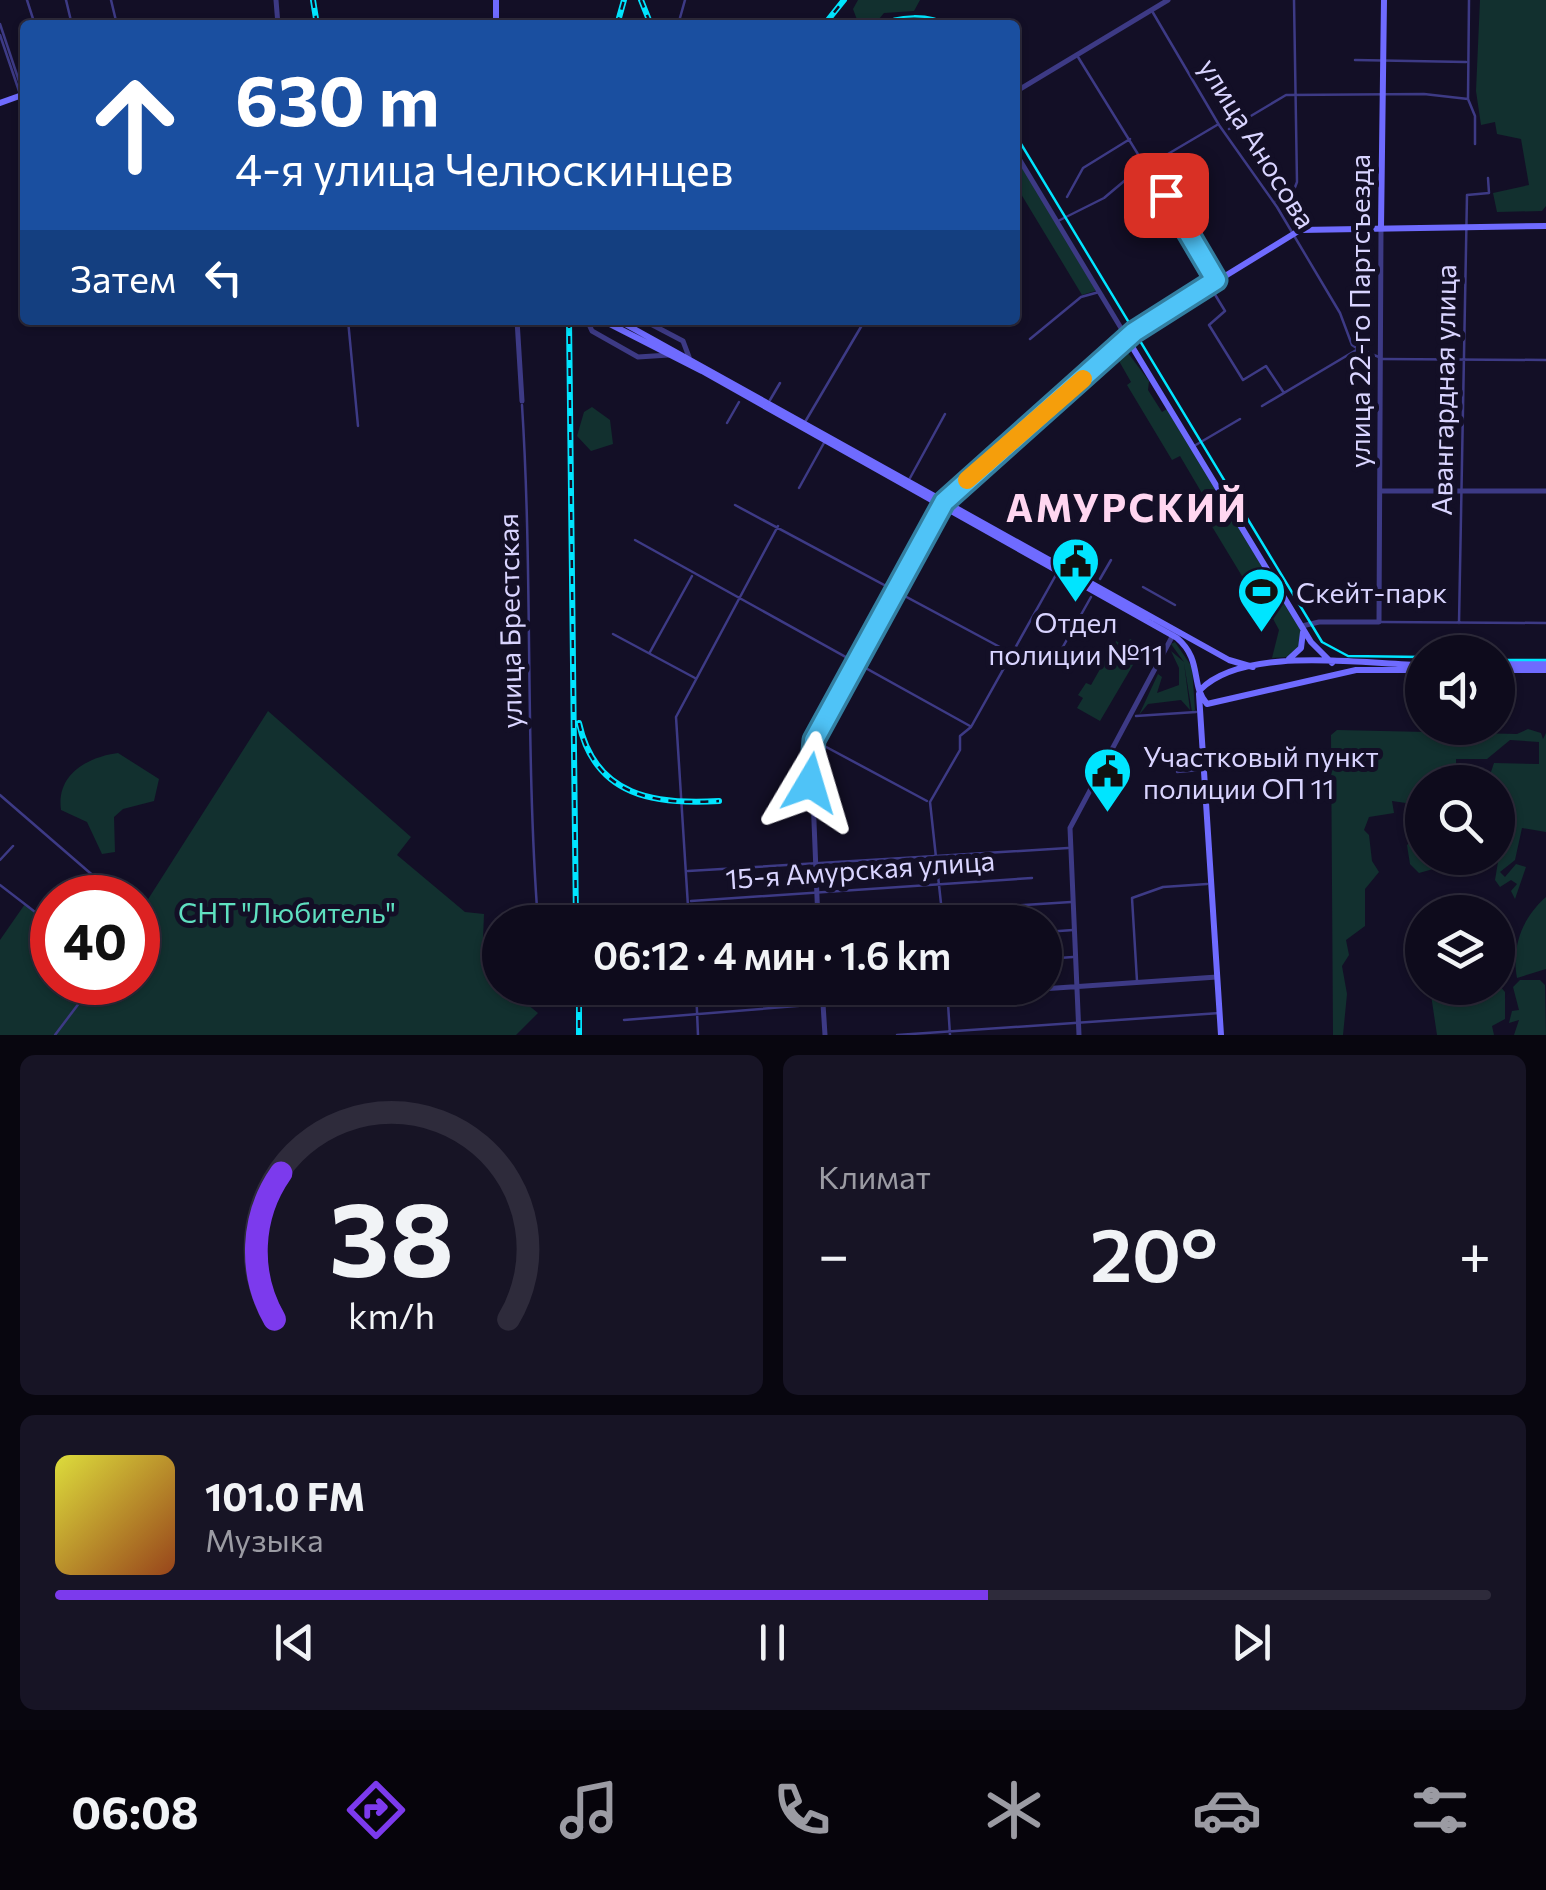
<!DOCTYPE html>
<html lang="ru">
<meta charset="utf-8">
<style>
:root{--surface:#0e0b1c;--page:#171425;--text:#f1f3f6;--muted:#9b9ba3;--line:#2e2b3b;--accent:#7c3aed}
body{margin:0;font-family:Commissioner,sans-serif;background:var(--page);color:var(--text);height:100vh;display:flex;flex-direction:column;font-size:38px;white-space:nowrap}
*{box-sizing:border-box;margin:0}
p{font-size:32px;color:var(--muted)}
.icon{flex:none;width:55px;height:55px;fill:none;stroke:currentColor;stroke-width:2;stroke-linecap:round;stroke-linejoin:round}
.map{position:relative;height:1035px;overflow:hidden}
.drawer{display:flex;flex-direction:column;gap:20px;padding:20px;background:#08060f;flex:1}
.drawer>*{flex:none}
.top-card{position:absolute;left:20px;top:20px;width:1000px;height:305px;border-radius:10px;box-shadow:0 2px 8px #0004,0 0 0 2px var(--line);background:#1a4fa0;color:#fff;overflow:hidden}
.fabs{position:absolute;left:1405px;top:635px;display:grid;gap:20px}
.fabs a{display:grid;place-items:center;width:110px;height:110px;border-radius:50%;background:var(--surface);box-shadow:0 2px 8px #0004,0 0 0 2px var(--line);font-size:50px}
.speed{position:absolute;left:30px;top:875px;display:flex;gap:20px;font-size:50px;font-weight:700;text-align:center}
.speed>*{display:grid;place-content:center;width:130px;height:130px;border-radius:50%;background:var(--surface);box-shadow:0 2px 8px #0004,0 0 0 2px var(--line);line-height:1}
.speed .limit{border:15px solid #d22;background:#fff;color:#111}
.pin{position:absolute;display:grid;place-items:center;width:85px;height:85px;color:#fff;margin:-42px;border-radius:20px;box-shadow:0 5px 15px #0006}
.me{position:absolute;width:110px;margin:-55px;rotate:7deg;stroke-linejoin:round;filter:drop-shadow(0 0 8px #0008)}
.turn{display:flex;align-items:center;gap:35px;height:210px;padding:0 50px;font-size:45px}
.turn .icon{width:130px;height:130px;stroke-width:2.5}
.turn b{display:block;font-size:70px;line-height:85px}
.then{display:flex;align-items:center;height:95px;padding:0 50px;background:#0003;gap:20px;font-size:38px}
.big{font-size:75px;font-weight:600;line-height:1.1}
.drawer .tile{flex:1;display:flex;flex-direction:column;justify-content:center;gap:15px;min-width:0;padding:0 35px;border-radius:15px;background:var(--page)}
.drawer .dial{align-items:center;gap:0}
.dial svg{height:260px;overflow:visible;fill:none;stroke:var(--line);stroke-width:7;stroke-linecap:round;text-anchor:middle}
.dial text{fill:var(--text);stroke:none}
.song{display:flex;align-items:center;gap:30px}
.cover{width:120px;height:120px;border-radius:15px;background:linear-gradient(135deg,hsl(60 70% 55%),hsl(20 70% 35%))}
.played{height:10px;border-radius:5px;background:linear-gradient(90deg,var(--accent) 65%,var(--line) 65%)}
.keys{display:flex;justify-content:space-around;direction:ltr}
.heat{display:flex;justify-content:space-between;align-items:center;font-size:55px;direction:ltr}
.drawer .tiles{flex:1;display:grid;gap:20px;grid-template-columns:1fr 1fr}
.tile:last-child{grid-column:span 2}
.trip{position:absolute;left:482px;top:905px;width:580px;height:100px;border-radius:50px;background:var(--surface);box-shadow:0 2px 8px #0004,0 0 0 2px var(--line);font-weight:600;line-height:100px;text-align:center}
.dock{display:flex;height:160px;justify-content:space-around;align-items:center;background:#06040b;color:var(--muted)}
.dock .icon{width:70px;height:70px}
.dock .on{color:var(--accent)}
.dock b{font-size:45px;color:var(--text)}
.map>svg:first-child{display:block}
.green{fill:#12302f}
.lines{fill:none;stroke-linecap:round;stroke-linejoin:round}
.minor{stroke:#3d3a85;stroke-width:2.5}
.tertiary{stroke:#3d3a85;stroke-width:5}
.secondary{stroke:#6f6bff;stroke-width:6}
.tram{stroke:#00e5ff;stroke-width:2.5}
.rail-casing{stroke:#00e5ff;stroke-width:6}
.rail{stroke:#130f26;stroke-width:2.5;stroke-dasharray:8;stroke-linecap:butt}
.route-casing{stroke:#337fa1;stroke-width:25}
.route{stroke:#4fc3f7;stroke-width:18}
.slow{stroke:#f59e0b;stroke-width:18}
.labels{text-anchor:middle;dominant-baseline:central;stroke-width:10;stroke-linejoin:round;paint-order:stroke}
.street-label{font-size:28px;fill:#d9d4ff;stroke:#130f26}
.poi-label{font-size:28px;fill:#d9d4ff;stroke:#130f26;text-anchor:start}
.park-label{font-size:28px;fill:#5fe0c0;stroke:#130f26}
.district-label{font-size:38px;font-weight:bold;letter-spacing:2.5px;fill:#ffd6f0;stroke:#130f26}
</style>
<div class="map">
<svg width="1546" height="1035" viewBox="0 0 1546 1035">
<rect width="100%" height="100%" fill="#130f26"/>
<path class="green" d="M858,0h62l-6,11 -30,2 -10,12h-15l-6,-16z
M1480,0h66v206l-4,5 -45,1 -4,-19 36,-8 -8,-46 -24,-5 -2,-12 -14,3 -5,-34z
M1015,153l81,137 -1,1 -13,4 -67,-111z
M1125,349l24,32 -1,9 14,22 5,-3 134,221 -2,18 -12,9 -15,1 7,-28 -25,-47 -6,3 -49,-81 7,-5 -26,-44 -8,4 -45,-75 4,-3 -16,-28z
M592,407l18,13 3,24 -22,7 -14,-15 7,-24z
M1130,639l11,6 -1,8 -40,68 -23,-13 6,-10 -5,-3 8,-12 5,2 25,-44 9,5z
M1175,642l17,25 3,43 -3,2 -8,-49 6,47 -9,-10 -33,4 -9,11 19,-41 4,3 -5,16 22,-8v-17l-8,-17 13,11 -13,-18z
M268,711l143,126 -14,18 68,57 19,2 -2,50 18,17v7h7l31,25 -22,22h-516v-95l25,-36 27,22v56h86v-67z
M1528,729l13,4 2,6 3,-6v99l-24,-4 -7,32 -15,12 5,5 11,-13 10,3 -11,32 -4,-8 6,-7 -6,-4 -11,7 -5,-7 8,-48 -5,-4v-46l-9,-4 5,-15 45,1v-22l-29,-2 -23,19h-31v23h-34v76h30l-1,6 -32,9 -9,-9 -3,-19 10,-9 -7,-3 -4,-30 -14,-2 2,12 -25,4 -5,13 5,5 3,26 7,11 -14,17v37l-19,14 3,15 -7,11 5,28 -4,41h-10l-2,-300 6,-5 180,4z
M118,753l41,26 -5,22 -31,8 -9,8 1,35 -13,2 -15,-32 -26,-12c-5,-36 27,-53 57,-57z
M1546,897v72l-29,9c-6,-32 6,-61 29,-81z
M1520,980h20l5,5 1,50h-32l5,-15 -10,3 3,-12 7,-1 -6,-23z
M1498,984l7,8v27l-13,7 2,9h-57l-7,-47z"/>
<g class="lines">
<path class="minor" d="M27,0l8,25
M66,0l6,25
M111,0l6,25
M1469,0l-1,99 7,17v28
M1152,11l67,114 58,82 63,106 12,32 6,4
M0,24l19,57h6
M678,25l7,-25
M0,35l20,59
M1078,57l137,222
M1355,60l111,2
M1229,129l57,-34 138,-1 44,5
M1067,197l16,-29 47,-29
M1276,201l16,-6 5,-13 -3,-182
M1058,221l46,-23 25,-21 88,-52
M1211,288l14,23 -16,14 34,55 23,-14 18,27
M348,320l10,106
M1030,339l51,-42 18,-5
M1382,359l164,1
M770,400l10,-17
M522,405c11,172 3,345 16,517
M1262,406l96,-57 21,8
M805,422l60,-102
M727,423l12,-21
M1194,446l46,-27
M910,478l35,-64
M799,488l26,-47
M735,505l276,148
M635,540l335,186
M1100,579l11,-19
M1143,587l32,18
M1381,622l165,1
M1459,623l8,-428 22,-2 -1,-15
M613,634l82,44
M650,652l42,-76
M1060,652l31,-55
M1136,716l60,-4
M815,741l112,60
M1177,772l23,-2
M0,795l119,103
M0,860l13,-14
M688,871l380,-23
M0,885l52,40
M691,901l341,-23
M138,915v4
M689,922l-13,-205 102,-191
M766,922l305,-20
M943,922l-13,-120 30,-52v-14l11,-9 86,-154
M1045,932l28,-2
M1045,959l28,-2
M1137,981l-5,-83 31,-11 44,-3
M696,988l2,47
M947,988l3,47
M624,1020l198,-16
M55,1035l40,-53
M897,1035l323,-22"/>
<path class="tertiary" d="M276,0l2,25
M1015,92l153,-92
M1015,152l112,186
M517,320l5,81
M587,320l5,11 46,26 31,-2
M643,320l40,21 6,16
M1380,491h166
M1302,626l17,-4h60l2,-393
M818,922l-7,-176 131,-240
M822,988l3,47
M823,1004l394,-27
M1079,1035l-9,-207 103,-193"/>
<path class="secondary" d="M496,0v25
M0,103l25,-9
M1381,227l3,-227
M602,320l100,51 475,267c26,22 13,47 30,66l149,-34h66
M618,320l611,340 24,7
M1128,340l183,302 21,21
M943,504l191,-172 166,-102 246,-4
M1289,659l12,-11 2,-16
M1498,664h48
M1498,670h48
M1200,690c44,-45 163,-26 222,-25
M1199,694l22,341"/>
<path class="tram" d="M880,25c16,-11 51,-12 68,0
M1015,134l307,508 26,14 74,1
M1498,660h48"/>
<defs>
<path id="rail" d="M313,0l4,25
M641,0l10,25
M617,25l7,-25
M824,25l20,-25
M569,320l7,602
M579,723c16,74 77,82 140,78
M579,988v47"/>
</defs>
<use href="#rail" class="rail-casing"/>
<use href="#rail" class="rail"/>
</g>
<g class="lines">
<defs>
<path id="route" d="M810,783l4,-43 130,-238 190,-170 82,-52 -50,-85"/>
</defs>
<use href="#route" class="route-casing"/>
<use href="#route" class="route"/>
<path class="slow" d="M967,480l116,-101"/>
</g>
<defs>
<symbol id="civic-pin" viewBox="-11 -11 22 30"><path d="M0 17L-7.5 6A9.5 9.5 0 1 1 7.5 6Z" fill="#00e5ff" stroke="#130f26"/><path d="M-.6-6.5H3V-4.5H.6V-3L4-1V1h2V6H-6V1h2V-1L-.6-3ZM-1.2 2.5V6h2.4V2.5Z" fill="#111"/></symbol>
<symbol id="stadium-pin" viewBox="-11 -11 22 30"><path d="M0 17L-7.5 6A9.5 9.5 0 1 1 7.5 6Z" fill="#00e5ff" stroke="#130f26"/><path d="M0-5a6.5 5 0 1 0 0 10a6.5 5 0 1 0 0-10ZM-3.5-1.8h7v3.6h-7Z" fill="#111"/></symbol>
</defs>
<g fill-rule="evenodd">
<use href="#civic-pin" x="1048" y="534" width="55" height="75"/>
<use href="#stadium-pin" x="1234" y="564" width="55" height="75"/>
<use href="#civic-pin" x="1080" y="744" width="55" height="75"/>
</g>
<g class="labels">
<g class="street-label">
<text transform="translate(1258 143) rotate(58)">улица Аносова</text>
<text transform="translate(1359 311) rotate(-90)">улица 22-го Партсъезда</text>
<text transform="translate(1443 390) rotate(-89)">Авангардная улица</text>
<text transform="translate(509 621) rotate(-91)">улица Брестская</text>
<text transform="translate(860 869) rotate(-4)">15-я Амурская улица</text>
</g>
<g class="poi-label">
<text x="1296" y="592">Скейт-парк</text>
<text x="1076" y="622" text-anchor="middle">Отдел<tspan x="1076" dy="32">полиции №11</tspan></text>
<text x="1143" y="756">Участковый пункт<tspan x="1143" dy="32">полиции ОП 11</tspan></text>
</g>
<g class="park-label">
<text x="287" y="912">СНТ "Любитель"</text>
</g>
<g class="district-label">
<text x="1127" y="506">АМУРСКИЙ</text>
</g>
</g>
</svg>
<div class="fabs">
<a><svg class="icon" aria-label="sound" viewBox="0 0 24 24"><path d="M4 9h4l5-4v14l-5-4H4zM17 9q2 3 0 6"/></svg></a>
<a><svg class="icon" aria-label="search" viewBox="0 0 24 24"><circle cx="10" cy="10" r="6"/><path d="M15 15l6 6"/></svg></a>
<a><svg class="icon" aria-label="layers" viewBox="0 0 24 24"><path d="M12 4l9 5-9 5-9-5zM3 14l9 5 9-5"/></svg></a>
</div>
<div class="speed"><div class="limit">40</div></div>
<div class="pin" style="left:1166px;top:195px;background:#d93025"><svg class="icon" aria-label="arrive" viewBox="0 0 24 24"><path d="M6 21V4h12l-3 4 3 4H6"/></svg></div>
<svg class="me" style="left:810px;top:783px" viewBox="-20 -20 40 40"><path d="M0-17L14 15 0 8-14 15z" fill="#4fc3f7" stroke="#fff" stroke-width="4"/></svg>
<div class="trip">06:12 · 4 мин · 1.6 km</div>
<div class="top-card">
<div class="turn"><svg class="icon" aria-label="ahead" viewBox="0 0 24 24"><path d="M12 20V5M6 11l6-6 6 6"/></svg><div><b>630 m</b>4-я улица Челюскинцев</div></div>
<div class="then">Затем<svg class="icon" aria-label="left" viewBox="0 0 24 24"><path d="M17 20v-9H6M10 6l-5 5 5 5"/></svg></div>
</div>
</div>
<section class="drawer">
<div class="tiles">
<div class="tile dial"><svg viewBox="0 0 100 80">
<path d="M14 69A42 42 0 1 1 86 69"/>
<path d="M14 69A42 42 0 0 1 16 24" stroke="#7c3aed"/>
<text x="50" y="56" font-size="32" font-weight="700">38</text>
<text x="50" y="72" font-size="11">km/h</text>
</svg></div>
<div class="tile"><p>Климат</p>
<div class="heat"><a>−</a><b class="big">20°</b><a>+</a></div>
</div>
<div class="tile">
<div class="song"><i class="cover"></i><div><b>101.0 FM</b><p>Музыка</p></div></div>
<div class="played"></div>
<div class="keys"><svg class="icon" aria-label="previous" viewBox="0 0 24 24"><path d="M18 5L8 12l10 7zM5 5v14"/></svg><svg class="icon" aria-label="pause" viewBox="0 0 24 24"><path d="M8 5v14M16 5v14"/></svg><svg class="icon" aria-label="next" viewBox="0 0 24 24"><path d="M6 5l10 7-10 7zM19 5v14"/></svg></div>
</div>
</div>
</section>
<nav class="dock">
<b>06:08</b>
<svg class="icon on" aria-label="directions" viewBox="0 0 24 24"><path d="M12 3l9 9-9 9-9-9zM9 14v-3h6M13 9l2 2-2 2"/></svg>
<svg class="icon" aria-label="music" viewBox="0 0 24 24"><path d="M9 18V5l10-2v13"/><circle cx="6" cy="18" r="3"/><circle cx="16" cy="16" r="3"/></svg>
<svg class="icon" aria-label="phone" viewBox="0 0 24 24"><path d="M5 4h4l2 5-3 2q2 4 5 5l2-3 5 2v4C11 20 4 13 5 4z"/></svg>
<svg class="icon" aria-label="climate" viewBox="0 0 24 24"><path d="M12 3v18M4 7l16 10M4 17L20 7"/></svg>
<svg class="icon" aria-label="car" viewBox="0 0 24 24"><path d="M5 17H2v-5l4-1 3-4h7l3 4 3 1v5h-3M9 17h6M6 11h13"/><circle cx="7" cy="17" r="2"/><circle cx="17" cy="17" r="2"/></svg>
<svg class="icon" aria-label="filters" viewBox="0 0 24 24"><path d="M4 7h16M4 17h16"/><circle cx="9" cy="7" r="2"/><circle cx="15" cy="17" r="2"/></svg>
</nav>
